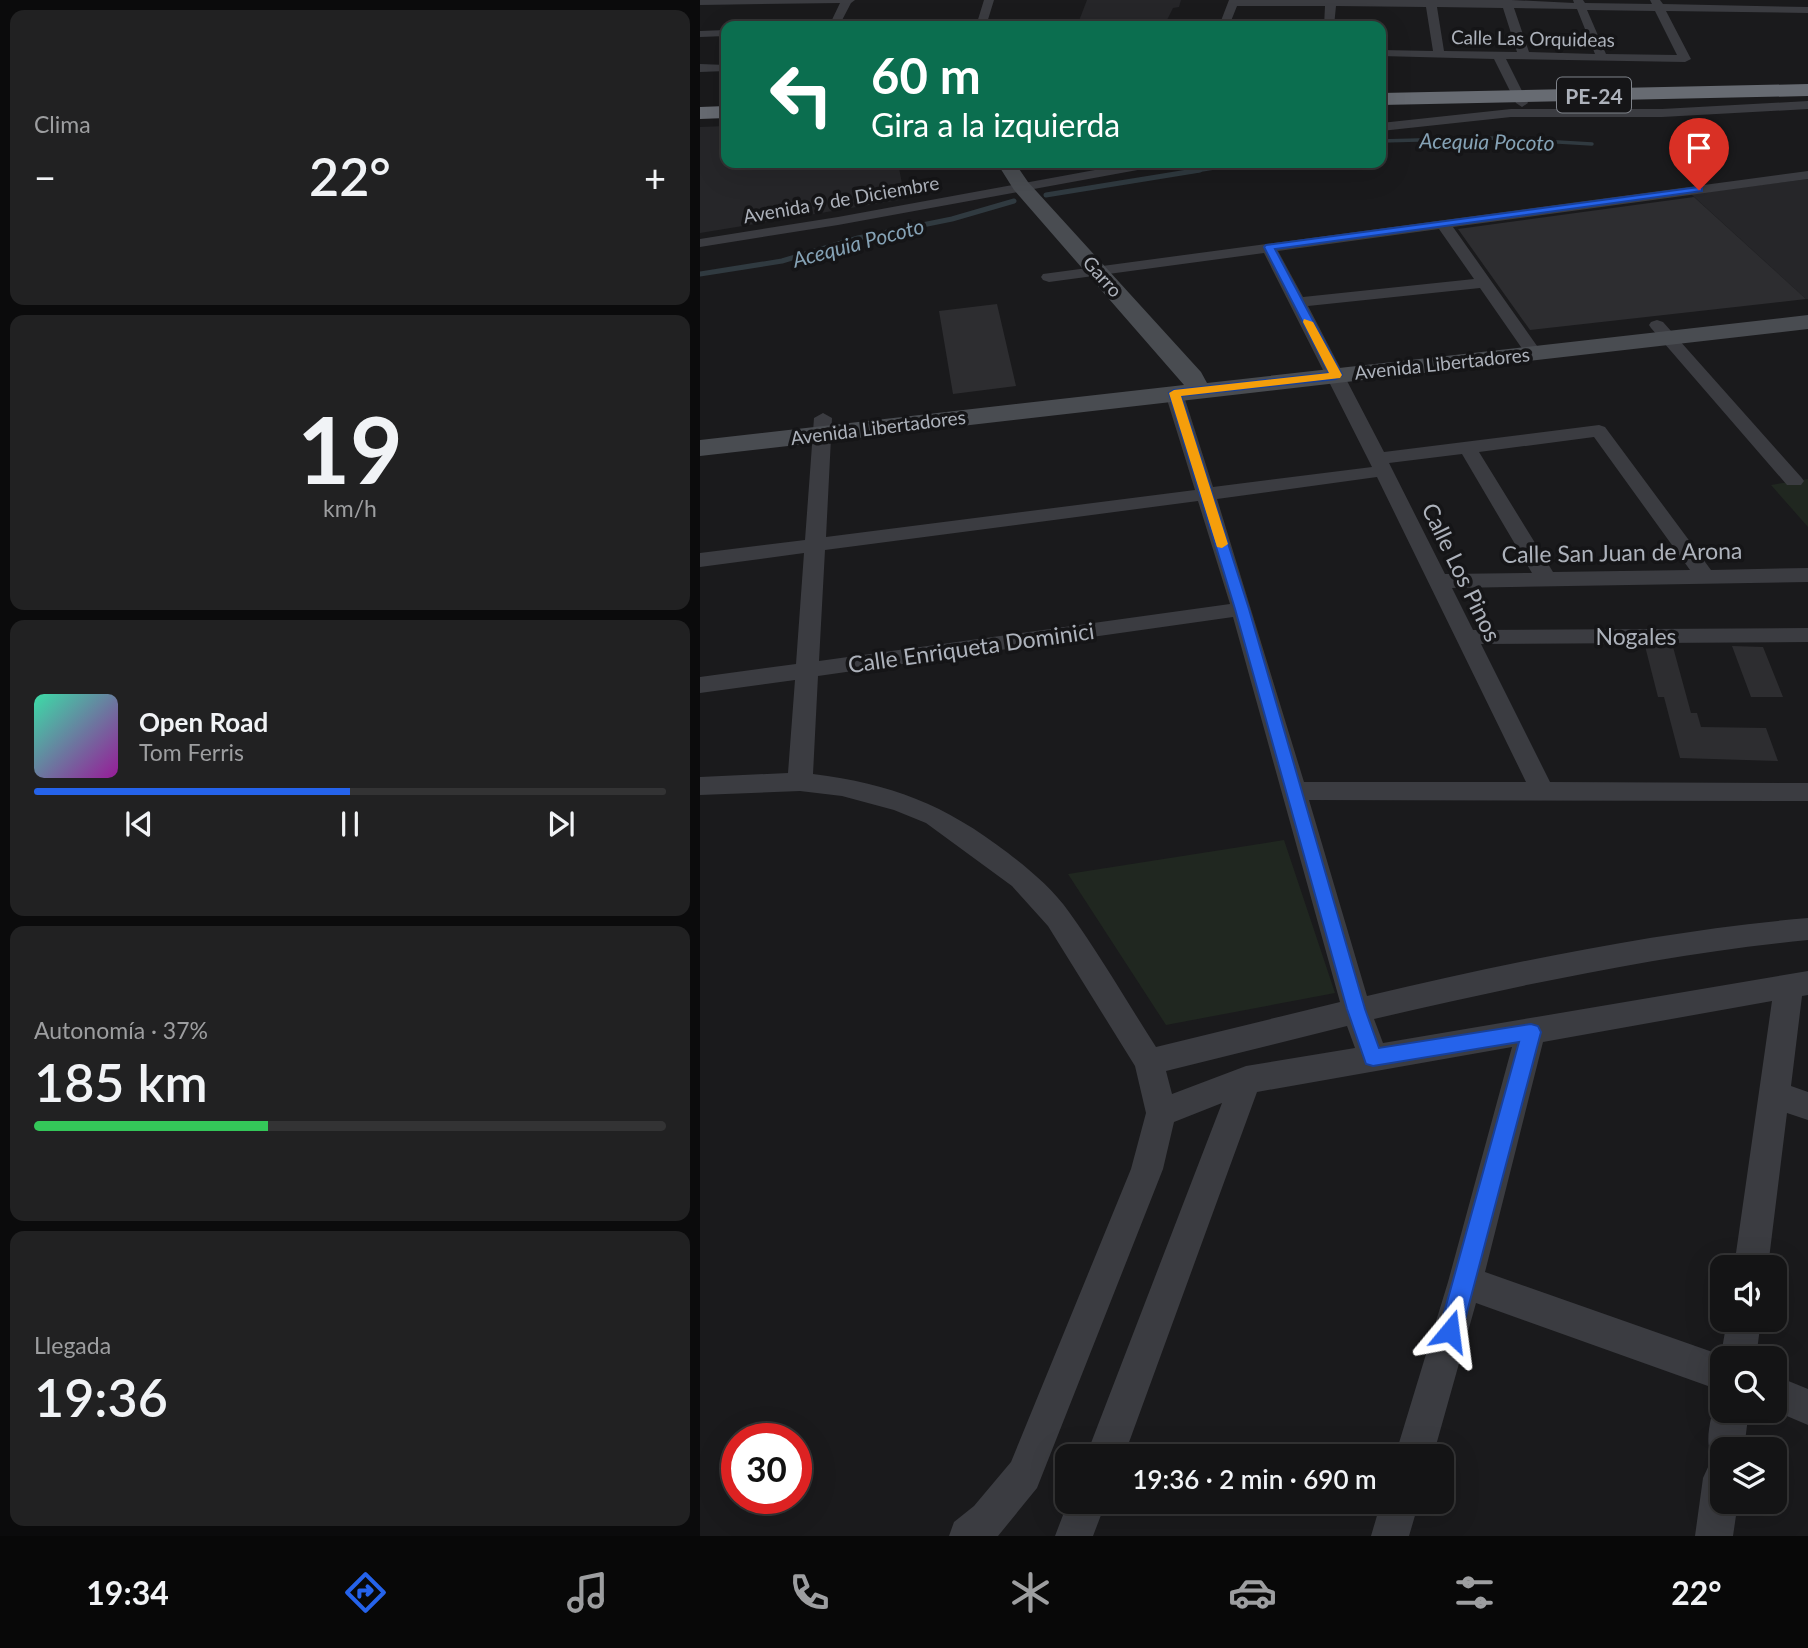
<!DOCTYPE html>
<html lang="es">
<meta charset="utf-8">
<style>
:root{--surface:#141415;--page:#212122;--text:#f1f3f6;--muted:#9d9ea0;--line:#333334;--accent:#2563eb}
body{margin:0;font-family:Lato,sans-serif;background:var(--page);color:var(--text);height:100vh;display:flex;flex-direction:column;font-size:26px;white-space:nowrap}
*{box-sizing:border-box;margin:0}
p{font-size:23px;color:var(--muted)}
.icon{flex:none;width:38px;height:38px;fill:none;stroke:currentColor;stroke-width:2;stroke-linecap:round;stroke-linejoin:round}
.map{position:relative;flex:1;overflow:hidden}
.side{display:flex;flex-direction:column;gap:10px;padding:10px;background:#0b0b0c;width:700px}
.side>*{flex:none}
.hud{position:absolute;left:21px;top:21px;width:665px;height:147px;border-radius:14px;box-shadow:0 7px 28px #0002,0 0 0 2px var(--line);background:#0b6e4f;color:#fff;overflow:hidden}
.tools{position:absolute;left:1010px;top:1255px;display:grid;gap:14px}
.tools a{display:grid;place-items:center;width:77px;height:77px;border-radius:14px;background:var(--surface);box-shadow:0 7px 28px #0002,0 0 0 2px var(--line);font-size:35px}
.speed{position:absolute;left:21px;top:1423px;display:flex;gap:14px;font-size:35px;font-weight:700;text-align:center}
.speed>*{display:grid;place-content:center;width:91px;height:91px;border-radius:50%;background:var(--surface);box-shadow:0 7px 28px #0002,0 0 0 2px var(--line);line-height:1}
.speed .limit{border:10px solid #d22;background:#fff;color:#111}
.pin{position:absolute;display:grid;place-items:center;width:60px;height:60px;color:#fff;margin:-72px -30px;border-radius:50% 50% 50% 0;rotate:-45deg;box-shadow:0 0 7px #0007}
.pin .icon{rotate:45deg}
.me{position:absolute;width:77px;margin:-38px;rotate:16deg;stroke-linejoin:round;filter:drop-shadow(0 0 5px #0008)}
.turn{display:flex;align-items:center;gap:24px;height:147px;padding:0 35px;font-size:32px}
.turn .icon{width:91px;height:91px;stroke-width:2.5}
.turn b{display:block;font-size:49px;line-height:60px}
.big{font-size:52px;font-weight:600;line-height:1.1}
.side .widget{flex:1;display:flex;flex-direction:column;justify-content:center;gap:10px;min-width:0;padding:0 24px;border-radius:14px;background:var(--page)}
.side .dial{align-items:center;gap:0}
.dial b{font-size:91px;line-height:1}
.song{display:flex;align-items:center;gap:21px}
.cover{width:84px;height:84px;border-radius:10px;background:linear-gradient(135deg,hsl(160 70% 55%),hsl(300 70% 35%))}
.played{height:7px;border-radius:4px;background:linear-gradient(90deg,var(--accent) 50%,var(--line) 50%)}
.keys{display:flex;justify-content:space-around;direction:ltr}
.heat{display:flex;justify-content:space-between;align-items:center;font-size:38px;direction:ltr}
.charge{height:10px;border-radius:5px;background:linear-gradient(90deg,#34c759 37%,var(--line) 0)}
.trip{position:absolute;left:355px;top:1444px;width:399px;height:70px;border-radius:14px;background:var(--surface);box-shadow:0 7px 28px #0002,0 0 0 2px var(--line);font-weight:600;line-height:70px;text-align:center}
.tabs{display:flex;height:112px;justify-content:space-around;align-items:center;background:#080808;color:var(--muted)}
.tabs .icon{width:49px;height:49px}
.tabs .active{color:var(--accent)}
.tabs b{font-size:32px;color:var(--text)}
main{display:flex;flex:1;min-height:0}
.map>svg:first-child{display:block}
.built{fill:#262629}
.green{fill:#202720}
.lines{fill:none;stroke-linecap:round;stroke-linejoin:round}
.stream-far1{stroke:#303a40;stroke-width:3.5}
.stream{stroke:#303a40;stroke-width:5}
.building{fill:#2d2d30}
.street{fill:#3b3c41;fill-rule:evenodd}
.secondary{fill:#494c51;fill-rule:evenodd}
.highway{fill:#676b72;fill-rule:evenodd}
.route{fill:#2563eb;stroke:#184099;stroke-width:2}
.slow{fill:#f59e0b}
.labels{text-anchor:middle;dominant-baseline:central;stroke-width:7;stroke-linejoin:round;paint-order:stroke}
.far-street-label{font-size:19px;fill:#adb2bb;stroke:#151517}
.shield{fill:#151517;stroke:#7f838a;stroke-width:2}
.shield-label{font-size:21px;font-weight:bold;fill:#adb2bb}
.far-water-label{font-size:21px;font-style:italic;fill:#85a2b5;stroke:#151517}
.street-label{font-size:23px;fill:#adb2bb;stroke:#151517}
</style>
<main>
<section class="side">
<div class="widget"><p>Clima</p>
<div class="heat"><a>−</a><b class="big">22°</b><a>+</a></div>
</div>
<div class="widget dial"><b>19</b><p>km/h</p></div>
<div class="widget">
<div class="song"><i class="cover"></i><div><b>Open Road</b><p>Tom Ferris</p></div></div>
<div class="played"></div>
<div class="keys"><svg class="icon" aria-label="previous" viewBox="0 0 24 24"><path d="M18 5L8 12l10 7zM5 5v14"/></svg><svg class="icon" aria-label="pause" viewBox="0 0 24 24"><path d="M8 5v14M16 5v14"/></svg><svg class="icon" aria-label="next" viewBox="0 0 24 24"><path d="M6 5l10 7-10 7zM19 5v14"/></svg></div>
</div>
<div class="widget"><p>Autonomía · 37%</p><b class="big">185 km</b><div class="charge"></div></div>
<div class="widget"><p>Llegada</p><b class="big">19:36</b></div>
</section>
<div class="map">
<svg width="1108" height="1536" viewBox="0 0 1108 1536">
<rect width="100%" height="100%" fill="#1a1a1c"/>
<path class="built" d="M387,0h94l-2,7 -6,1 -9,18h-87z
M26,126v37h172l7,36 -205,34v-106z
M1108,179v120h-2l-115,-105z"/>
<path class="green" d="M1108,479v48l-37,-42z
M584,840l51,153 -169,32 -98,-151z"/>
<g class="lines">
<path class="stream-far1" d="M681,141l112,-3 99,6
M489,172l56,-9"/>
<path class="stream" d="M346,195l154,-25
M0,274l82,-13 76,-23 94,-19 62,-18"/>
</g>
<path class="building" d="M994,197l112,102 -276,31 -72,-101z
M297,304l19,82 -63,8 -14,-83z
M945,646l28,1 18,66h6l4,14 65,1 12,33 -98,-3 -16,-61h-6z
M1032,646l31,1 20,50h-32z"/>
<g class="lines">
<path class="street" d="M0,0h155l-4,3 -12,23h-10l11,-23 -140,2z
M284,0h10l-8,26h-10z
M529,0h282l63,3 -1,-3h10l2,3 67,1 -2,-4h10l3,4 145,3v6l-142,-2 25,48 -6,3 -179,-3 22,44 -6,4 -6,-4 -22,-44 -113,-3v-6l52,1 -7,-44 -90,-1 -2,20h-10l1,-20h-88l-8,20h-10zM737,7l66,1 14,44 -73,-1zM814,8l63,1 18,45 -66,-2zM887,10l68,1 22,44 -71,-1z
M26,30v6l-26,1v-6z
M0,64l26,1v6l-26,1z
M1108,101v8l-146,8h-151l-130,14v-8l130,-14h151z
M433,163h28l-7,4 -316,58 -138,22v-8l138,-22z
M1108,171v8l-355,48 89,126 -2,4h-12l-48,-69 -172,18 76,146 215,-27 6,2 106,143 97,-2v14l-356,6 21,42 335,-2v14l-327,2 69,138 258,1v18l-499,-1 58,196c145,-34 292,-65 441,-78v22c-146,14 -291,46 -434,79l9,24 425,-72v24l-6,1 -11,90 17,6v28l-21,-7 -19,154h-34l38,-266 -229,41 -58,230 236,83 6,-35h34l-5,38h-34v33l-246,-88 -43,153h-38l53,-174 64,-235 -255,45 -133,364h-38l136,-353 -48,19 -11,47 -126,319 -39,48h-49l5,-14 20,-16 37,-44 120,-293 15,-56 -11,-47 -87,-140 -36,-40 -86,-63 -32,-13 -52,-14 -42,-5 -100,4v-18l88,-4 7,-93 -95,13v-16l96,-13 8,-111 -104,14v-14l105,-13 9,-122 9,-5 9,5 -6,119 369,-47 -30,-97 9,-5 9,5 30,94 159,-20 -108,-214 -215,29 -6,-2 -2,-3 2,-3zM739,229l35,50 -171,18 -25,-46zM894,437l96,133 -137,2 -74,-120zM762,454l70,119 -87,1 -56,-111zM677,477l149,305h-222l-87,-283zM498,501l32,103 -411,57 6,-111zM533,617l107,385 -184,45c-29,-45 -56,-92 -87,-135 -16,-23 -39,-42 -61,-59 -64,-49 -116,-69 -195,-79l5,-98zM647,1026l8,22 -109,18 -74,28 -6,-23z
M957,320l6,2 138,155 3,4 -3,4h-14l-136,-157 -2,-3 2,-3z
M1074,1375l34,14v36l-35,-15z
M1022,1396v14h27l-5,39h-22v53h16l-5,34h-38l8,-58 6,-13 5,-2c-11,-18 -4,-47 4,-66z
M368,1502h38l-13,34h-38z
M681,1502h38l-10,34h-38z"/>
<path class="secondary" d="M297,163h18l13,19 173,190 6,11 601,-68v14l-1108,127v-16l484,-55 -170,-195z"/>
<path class="highway" d="M1108,84v12l-427,9v-12z
M26,106v12l-26,1v-12z"/>
</g>
<path class="route" d="M999,187l3,1v3l-427,58 67,126 -6,4 -155,17 68,213 116,400 14,39 152,-24 7,2 3,6 -79,299 -4,8 -8,4 -8,-4 -3,-8 80,-289 -146,24 -7,-2 -19,-55 -112,-400 -66,-216 5,-3 155,-17 -65,-126 2,-2z"/>
<path class="slow" d="M604,319l9,3 29,53 -2,3 -159,18 47,148 -6,4 -5,-1 -48,-154 5,-3 155,-17 -26,-51z"/>
<g class="labels">
<g class="far-street-label">
<text transform="translate(833 38) rotate(1)">Calle Las Orquideas</text>
<text transform="translate(141 199) rotate(-10)">Avenida 9 de Diciembre</text>
<text transform="translate(403 276) rotate(48)">Garro</text>
<text transform="translate(742 363) rotate(-6)">Avenida Libertadores</text>
<text transform="translate(178 427) rotate(-7)">Avenida Libertadores</text>
</g>
<rect class="shield" x="857" y="77.5" width="74" height="35" rx="5"/>
<g class="shield-label">
<text x="894" y="95">PE-24</text>
</g>
<g class="far-water-label">
<text transform="translate(787 141) rotate(1)">Acequia Pocoto</text>
<text transform="translate(158 242) rotate(-15)">Acequia Pocoto</text>
</g>
<g class="street-label">
<text transform="translate(922 552) rotate(-1)">Calle San Juan de Arona</text>
<text transform="translate(762 572) rotate(64)">Calle Los Pinos</text>
<text x="936" y="636">Nogales</text>
<text transform="translate(271 647) rotate(-8)">Calle Enriqueta Dominici</text>
</g>
</g>
</svg>
<div class="tools">
<a><svg class="icon" aria-label="sound" viewBox="0 0 24 24"><path d="M4 9h4l5-4v14l-5-4H4zM17 9q2 3 0 6"/></svg></a>
<a><svg class="icon" aria-label="search" viewBox="0 0 24 24"><circle cx="10" cy="10" r="6"/><path d="M15 15l6 6"/></svg></a>
<a><svg class="icon" aria-label="layers" viewBox="0 0 24 24"><path d="M12 4l9 5-9 5-9-5zM3 14l9 5 9-5"/></svg></a>
</div>
<div class="speed"><div class="limit">30</div></div>
<div class="pin" style="left:999px;top:190px;background:#d93025"><svg class="icon" aria-label="arrive" viewBox="0 0 24 24"><path d="M6 21V4h12l-3 4 3 4H6"/></svg></div>
<svg class="me" style="left:750px;top:1331px" viewBox="-20 -20 40 40"><path d="M0-17L14 15 0 8-14 15z" fill="#2563eb" stroke="#fff" stroke-width="4"/></svg>
<div class="trip">19:36 · 2 min · 690 m</div>
<div class="hud">
<div class="turn"><svg class="icon" aria-label="left" viewBox="0 0 24 24"><path d="M17 20v-9H6M10 6l-5 5 5 5"/></svg><div><b>60 m</b>Gira a la izquierda</div></div>
</div>
</div>
</main>
<nav class="tabs">
<b>19:34</b>
<svg class="icon active" aria-label="directions" viewBox="0 0 24 24"><path d="M12 3l9 9-9 9-9-9zM9 14v-3h6M13 9l2 2-2 2"/></svg>
<svg class="icon" aria-label="music" viewBox="0 0 24 24"><path d="M9 18V5l10-2v13"/><circle cx="6" cy="18" r="3"/><circle cx="16" cy="16" r="3"/></svg>
<svg class="icon" aria-label="phone" viewBox="0 0 24 24"><path d="M5 4h4l2 5-3 2q2 4 5 5l2-3 5 2v4C11 20 4 13 5 4z"/></svg>
<svg class="icon" aria-label="climate" viewBox="0 0 24 24"><path d="M12 3v18M4 7l16 10M4 17L20 7"/></svg>
<svg class="icon" aria-label="car" viewBox="0 0 24 24"><path d="M5 17H2v-5l4-1 3-4h7l3 4 3 1v5h-3M9 17h6M6 11h13"/><circle cx="7" cy="17" r="2"/><circle cx="17" cy="17" r="2"/></svg>
<svg class="icon" aria-label="filters" viewBox="0 0 24 24"><path d="M4 7h16M4 17h16"/><circle cx="9" cy="7" r="2"/><circle cx="15" cy="17" r="2"/></svg>
<b>22°</b>
</nav>
